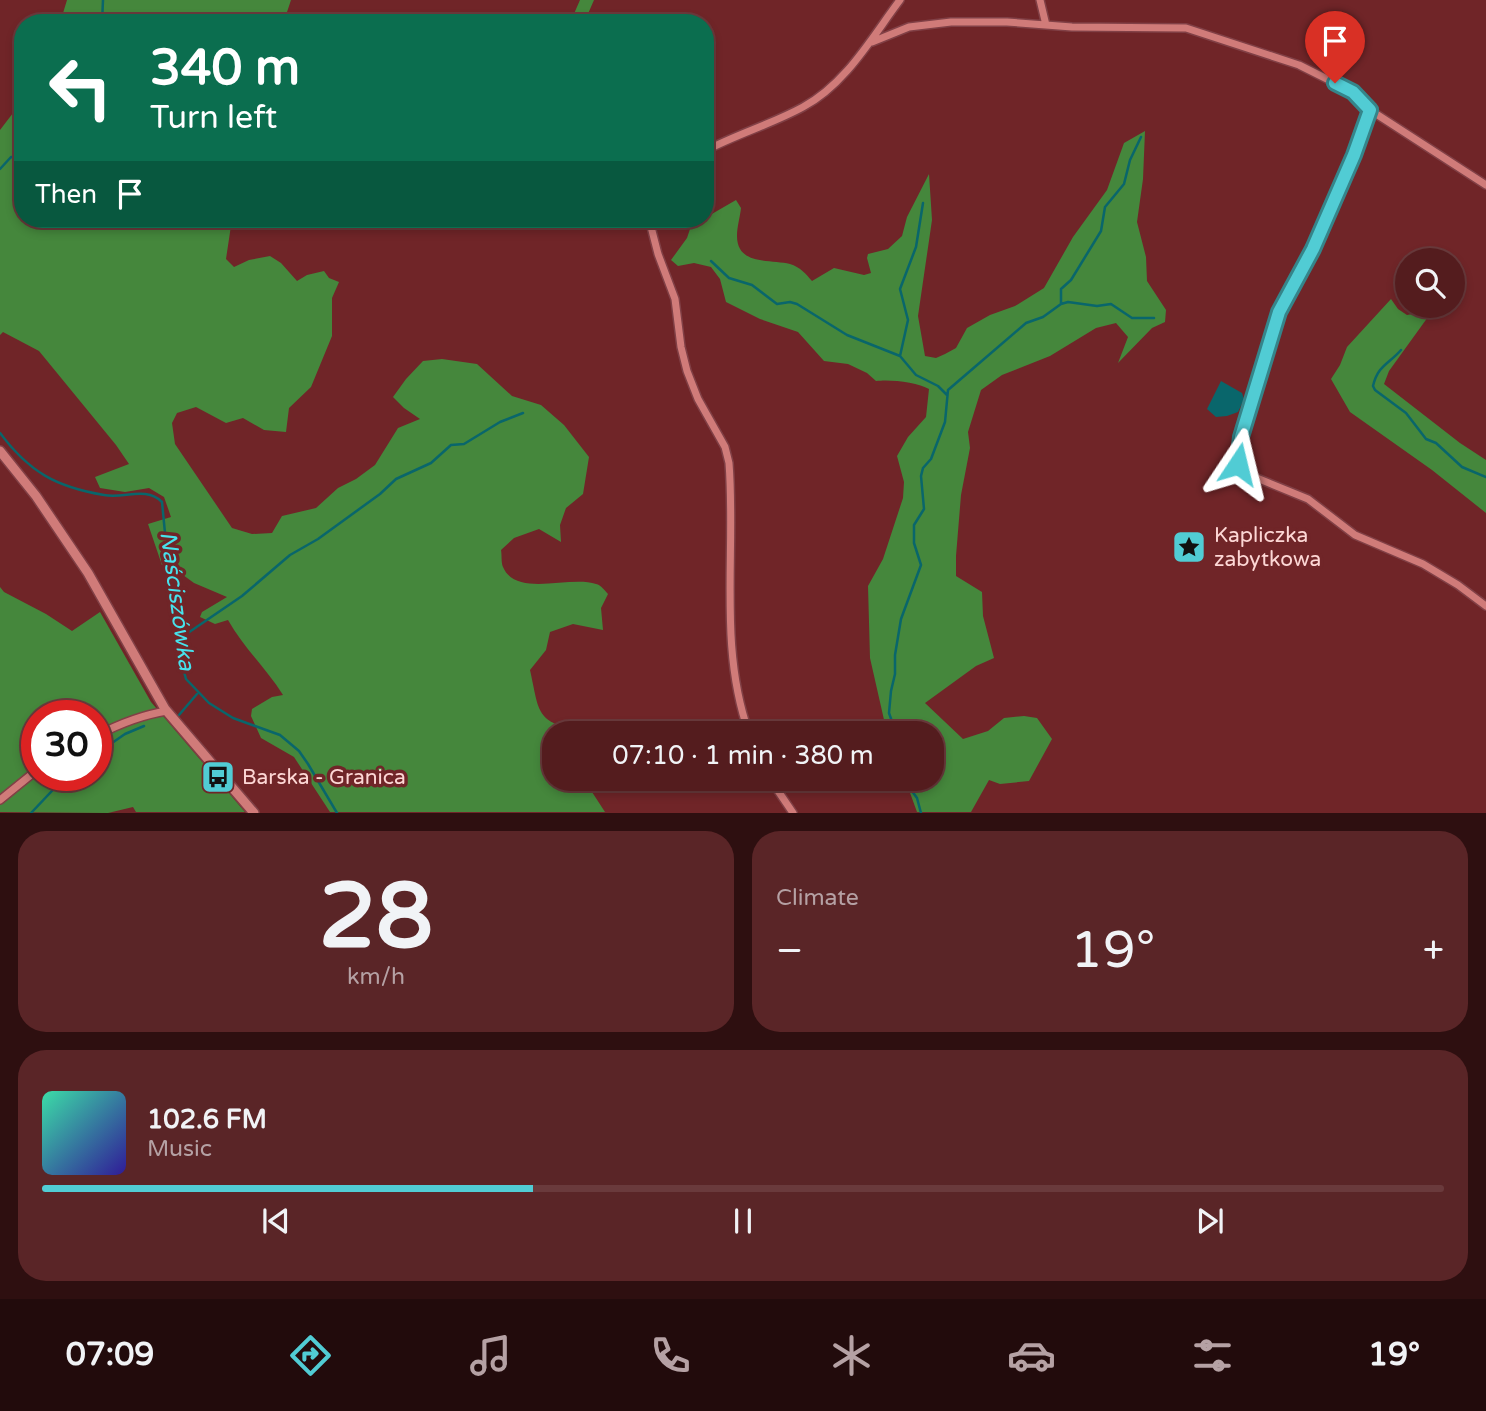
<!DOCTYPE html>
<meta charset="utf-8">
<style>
:root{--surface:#541c1e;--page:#5a2527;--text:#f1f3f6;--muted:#b5a1a4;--line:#6a3a3c;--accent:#51ccd4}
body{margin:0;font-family:"Varela Round",sans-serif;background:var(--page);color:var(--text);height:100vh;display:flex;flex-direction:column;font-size:26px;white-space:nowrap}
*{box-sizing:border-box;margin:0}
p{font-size:23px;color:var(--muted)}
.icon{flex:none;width:38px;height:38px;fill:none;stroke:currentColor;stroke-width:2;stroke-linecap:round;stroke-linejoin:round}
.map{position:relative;height:813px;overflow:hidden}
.drawer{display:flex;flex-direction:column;gap:18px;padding:18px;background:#2e0f10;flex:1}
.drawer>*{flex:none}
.top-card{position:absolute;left:14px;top:14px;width:700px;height:214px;border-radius:28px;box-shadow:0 4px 10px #0003,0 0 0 2px var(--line);background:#0b6e4f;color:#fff;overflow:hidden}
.tools{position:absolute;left:1395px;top:248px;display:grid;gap:14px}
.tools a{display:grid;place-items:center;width:70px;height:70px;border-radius:50%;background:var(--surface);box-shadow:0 4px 10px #0003,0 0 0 2px var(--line);font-size:35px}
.speed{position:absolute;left:21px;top:700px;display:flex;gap:14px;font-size:35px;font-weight:700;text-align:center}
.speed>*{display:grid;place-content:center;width:91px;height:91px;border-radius:50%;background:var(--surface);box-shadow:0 4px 10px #0003,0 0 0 2px var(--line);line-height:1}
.speed .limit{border:10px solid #d22;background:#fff;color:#111}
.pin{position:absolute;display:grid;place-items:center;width:60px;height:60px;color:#fff;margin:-72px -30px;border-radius:50% 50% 50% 0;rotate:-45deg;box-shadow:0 0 7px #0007}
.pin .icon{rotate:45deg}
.me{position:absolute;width:77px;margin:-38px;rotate:10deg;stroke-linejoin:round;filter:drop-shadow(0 0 5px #0008)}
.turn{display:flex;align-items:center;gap:24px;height:147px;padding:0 21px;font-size:32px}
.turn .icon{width:91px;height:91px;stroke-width:2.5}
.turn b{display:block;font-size:49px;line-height:60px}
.then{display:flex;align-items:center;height:66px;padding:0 21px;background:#0003;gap:14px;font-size:26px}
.big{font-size:52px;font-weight:600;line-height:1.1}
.drawer .tile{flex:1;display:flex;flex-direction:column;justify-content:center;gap:10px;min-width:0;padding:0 24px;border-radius:28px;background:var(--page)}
.drawer .dial{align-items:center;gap:0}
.dial b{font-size:91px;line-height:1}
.song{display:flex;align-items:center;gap:21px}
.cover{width:84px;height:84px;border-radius:10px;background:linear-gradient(135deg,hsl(160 70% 55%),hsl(250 70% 35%))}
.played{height:7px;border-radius:4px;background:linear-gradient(90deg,var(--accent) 35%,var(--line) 35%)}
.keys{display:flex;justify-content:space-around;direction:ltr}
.heat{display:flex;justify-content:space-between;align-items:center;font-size:38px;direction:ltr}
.drawer .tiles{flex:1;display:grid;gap:18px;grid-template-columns:1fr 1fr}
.tile:last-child{grid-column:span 2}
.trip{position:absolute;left:542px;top:721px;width:402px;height:70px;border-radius:28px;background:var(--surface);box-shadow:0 4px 10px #0003,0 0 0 2px var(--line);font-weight:600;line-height:70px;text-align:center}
.menu{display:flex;height:112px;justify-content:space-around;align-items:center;background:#220b0c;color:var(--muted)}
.menu .icon{width:49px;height:49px}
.menu .selected{color:var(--accent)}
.menu b{font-size:32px;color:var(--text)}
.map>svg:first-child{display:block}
.forest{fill:#45873c;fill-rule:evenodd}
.water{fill:#09666b}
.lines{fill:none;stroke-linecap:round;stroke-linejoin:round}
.stream{stroke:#09666b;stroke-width:2.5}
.minor-casing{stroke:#814046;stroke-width:10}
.tertiary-casing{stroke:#814046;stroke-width:12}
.minor{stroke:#d07b79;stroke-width:7}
.tertiary{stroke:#d07b79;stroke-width:9}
.route-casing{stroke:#35858a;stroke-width:18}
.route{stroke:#51ccd4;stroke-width:12}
.labels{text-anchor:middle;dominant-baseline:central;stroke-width:7;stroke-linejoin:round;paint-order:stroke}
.poi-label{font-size:21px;fill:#fdd7d5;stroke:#702528;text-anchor:start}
.water-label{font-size:23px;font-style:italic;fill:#47e2ec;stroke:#702528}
</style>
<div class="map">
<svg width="1486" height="813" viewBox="0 0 1486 813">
<rect width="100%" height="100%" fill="#702528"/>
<path class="forest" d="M67,0h224l-6,18h-18l-13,5h-194z
M580,0h14l-10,23h-14z
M23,100v119h209l-6,40 8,8 15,-7 21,-4 11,7 16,18 10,-6 17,-4 5,7 10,4 -7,16v38l-21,51 -22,21 -3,24 -22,-2 -21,-12 -17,5 -30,-16 -19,6 -5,10 3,21 57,84 20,6 20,-1 10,-17 34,-8 22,-20 18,-9 19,-14 23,-37 22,-9 -16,-11 -11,-11 13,-18 17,-18 19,-2 35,5 35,32 29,9 23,20 25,32 -6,37 -17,14 -6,17 1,17 -22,-13 -25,9 -13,12c1,5 0,13 2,17 13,31 67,8 93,17 5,1 9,7 12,10l-7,14 2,22 -30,-6 -23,8 -4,18 -16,20c10,45 5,50 52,63h-27v46h52l-1,5 -14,8 13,20h-275l-36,-55 -33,-19 -10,-22 1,-7 20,-12 11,-2c-17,-27 -40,-48 -55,-75l-13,4 -15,-7 2,-5 25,-15 -33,-14 -11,-8 -17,2 -18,-53 23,-7 -7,-20 -15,-9 -24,4 -25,-4 -5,-11 34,-13 -13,-19 -77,-94 -36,-19 -3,3v-205z
M1145,131l-2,48 -6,43 9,35 1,24 19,29 -1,12 -13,6 -34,35 10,-26 -12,-14 -20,5 -46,28 -48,19 -21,15 -13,42 2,16 -9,47 -5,61v20l26,16 1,24 11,42 -18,8 -51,37 38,36 25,-8 16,-13 20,-2 13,2 15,21 -23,42 -29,3 -11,-4 -18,32h-54l-12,-33h28v-46h-46l-17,-75 -2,-72 15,-27 20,-61 1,-16 -7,-26 11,-19 18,-20 3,-28c-11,-7 -40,-10 -53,-8l-9,-8 -19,-9 -24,-3 -26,-29 -38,-13 -34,-17 -6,-23 -9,-12 -17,-4 -16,3 -7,-6 16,-22 4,-12 45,-26 5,8c-1,9 -4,19 -4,28 0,30 34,23 53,28 10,3 16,10 22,17l22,-13 30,7 7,-2 -4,-15 1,-4 20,-5 14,-13 5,-19 22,-43 3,46 -14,96 7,40 11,2 9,-4 11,-6 11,-20 23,-13 25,-9 29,-18 29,-51 34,-47 17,-47z
M1391,299l7,10 9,6 26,-5 -44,61 -5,13 76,59 26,17v53l-54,-43 -82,-58 -19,-33 9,-14 7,-18z
M0,587l4,5 42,22 26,17 28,-19 51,90 94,110h-109l-3,-5 -25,6 -108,-1zM37,716h59v59h-59z"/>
<path class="water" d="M1221,381l21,12 2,6 -6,13 -11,4 -11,1 -9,-8z"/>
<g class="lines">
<path class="stream" d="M102,23l1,-23
M0,169l11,-12 12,2
M711,261l18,17 23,7 25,19 13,-2 7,2 50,31 53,21 16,19 22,11 9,9
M1061,304l7,-2 29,4 14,-2 21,14h22
M1401,350c-12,14 -23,15 -28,36l2,4 31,23 20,26 10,4 26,24 24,10
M900,356l8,-36 -8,-31 16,-42 7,-44
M0,433c29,39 56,54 104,62 20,4 42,-9 58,7l3,31 9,28 1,22 5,18 -3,19 5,17 1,31 3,11 23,24 24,15 47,17 19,16 9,13 29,49
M182,637l60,-41 48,-41 28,-16 62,-45 16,-15 35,-16 20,-18 13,-1 36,-22 23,-9
M179,715l18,-21
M896,733l-7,-20 2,-22 4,-17v-19l6,-36 20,-54 -7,-22v-18l10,-16 -3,-33 2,-8 8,-9 14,-37 3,-32 78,-67 17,-6 18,-13v-15l10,-9 30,-49 4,-24 19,-23 6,-24 11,-23
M96,754l29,-20 19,-8
M909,779v8l8,11 4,15
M31,813l36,-38"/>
<defs>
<path id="minor" d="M1040,0l6,25
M872,42l37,-15 42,-5h56l65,5 114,1 113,37 54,27 17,18 116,75
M1370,110l-16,45 -41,94 -34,63 -38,125 -3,27 9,10 61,25 47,36 68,29 35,21 28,21
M705,151c32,-17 67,-27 98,-44 43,-23 69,-70 97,-107
M649,219l9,35 17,45 6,48 6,24 11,28 27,48 4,16c7,90 -11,184 20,270
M96,736c23,-12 45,-21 71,-25
M770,779l23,34
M0,800l37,-30"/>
<path id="tertiary" d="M0,451l36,45 52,77 77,136 89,104"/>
</defs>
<use href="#minor" class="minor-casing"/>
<use href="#tertiary" class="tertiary-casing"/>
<use href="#minor" class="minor"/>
<use href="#tertiary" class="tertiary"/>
</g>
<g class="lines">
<defs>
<path id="route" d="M1238,464l3,-27 38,-125 34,-63 41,-94 16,-45 -17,-18 -18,-9"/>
</defs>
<use href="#route" class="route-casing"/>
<use href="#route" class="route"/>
</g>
<defs>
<symbol id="sight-square" viewBox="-11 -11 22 22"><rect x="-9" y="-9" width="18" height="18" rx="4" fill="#51ccd4" stroke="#702528"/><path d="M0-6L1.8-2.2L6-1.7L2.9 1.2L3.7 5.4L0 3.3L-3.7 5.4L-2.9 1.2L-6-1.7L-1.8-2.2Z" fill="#111"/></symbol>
<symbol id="bus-square" viewBox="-11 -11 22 22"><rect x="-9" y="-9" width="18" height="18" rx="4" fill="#51ccd4" stroke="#702528"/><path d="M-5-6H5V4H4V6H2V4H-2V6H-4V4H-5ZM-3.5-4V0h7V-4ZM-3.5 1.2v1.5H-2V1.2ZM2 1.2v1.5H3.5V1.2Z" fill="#111"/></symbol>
</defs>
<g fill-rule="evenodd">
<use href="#sight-square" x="1170" y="528" width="38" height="38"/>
<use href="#bus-square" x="199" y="758" width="38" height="38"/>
</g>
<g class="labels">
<g class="poi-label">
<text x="1214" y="535">Kapliczka<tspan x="1214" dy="24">zabytkowa</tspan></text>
<text x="242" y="777">Barska - Granica</text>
</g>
<g class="water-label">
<text transform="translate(177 601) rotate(82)">Naściszówka</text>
</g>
</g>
</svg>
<div class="tools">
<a><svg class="icon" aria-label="search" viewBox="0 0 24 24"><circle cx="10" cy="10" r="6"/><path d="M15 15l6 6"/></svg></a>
</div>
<div class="speed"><div class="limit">30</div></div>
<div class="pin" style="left:1335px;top:83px;background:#d93025"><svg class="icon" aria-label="arrive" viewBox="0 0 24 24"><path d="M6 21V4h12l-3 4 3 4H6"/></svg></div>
<svg class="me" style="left:1238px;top:464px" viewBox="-20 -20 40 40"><path d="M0-17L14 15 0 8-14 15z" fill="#51ccd4" stroke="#fff" stroke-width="4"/></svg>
<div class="trip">07:10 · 1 min · 380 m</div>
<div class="top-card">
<div class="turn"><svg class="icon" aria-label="left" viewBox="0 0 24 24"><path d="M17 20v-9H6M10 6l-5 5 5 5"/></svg><div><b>340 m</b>Turn left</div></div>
<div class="then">Then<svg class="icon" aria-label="arrive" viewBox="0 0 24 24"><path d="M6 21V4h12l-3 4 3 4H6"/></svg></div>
</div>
</div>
<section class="drawer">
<div class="tiles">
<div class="tile dial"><b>28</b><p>km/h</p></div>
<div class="tile"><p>Climate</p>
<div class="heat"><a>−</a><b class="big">19°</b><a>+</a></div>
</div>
<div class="tile">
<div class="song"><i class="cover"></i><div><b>102.6 FM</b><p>Music</p></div></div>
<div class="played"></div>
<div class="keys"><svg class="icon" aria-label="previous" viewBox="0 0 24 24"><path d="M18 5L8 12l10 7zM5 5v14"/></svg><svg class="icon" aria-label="pause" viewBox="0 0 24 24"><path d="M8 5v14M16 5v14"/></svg><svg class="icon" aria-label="next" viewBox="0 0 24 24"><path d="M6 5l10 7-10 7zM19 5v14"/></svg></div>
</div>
</div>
</section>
<nav class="menu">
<b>07:09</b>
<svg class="icon selected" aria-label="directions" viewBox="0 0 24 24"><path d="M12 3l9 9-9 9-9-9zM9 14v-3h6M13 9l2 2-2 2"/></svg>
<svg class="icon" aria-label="music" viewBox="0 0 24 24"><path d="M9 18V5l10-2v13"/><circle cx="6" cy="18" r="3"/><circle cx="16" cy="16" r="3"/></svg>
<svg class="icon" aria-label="phone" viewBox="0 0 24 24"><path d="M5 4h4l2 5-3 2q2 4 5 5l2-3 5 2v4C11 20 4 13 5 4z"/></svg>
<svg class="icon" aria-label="climate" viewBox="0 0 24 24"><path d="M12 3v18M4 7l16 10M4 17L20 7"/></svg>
<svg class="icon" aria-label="car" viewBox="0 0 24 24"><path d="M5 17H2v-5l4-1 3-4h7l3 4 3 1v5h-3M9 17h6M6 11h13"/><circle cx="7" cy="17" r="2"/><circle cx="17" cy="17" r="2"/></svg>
<svg class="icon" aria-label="filters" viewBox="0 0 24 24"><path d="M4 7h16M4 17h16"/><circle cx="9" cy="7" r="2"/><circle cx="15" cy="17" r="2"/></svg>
<b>19°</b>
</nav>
